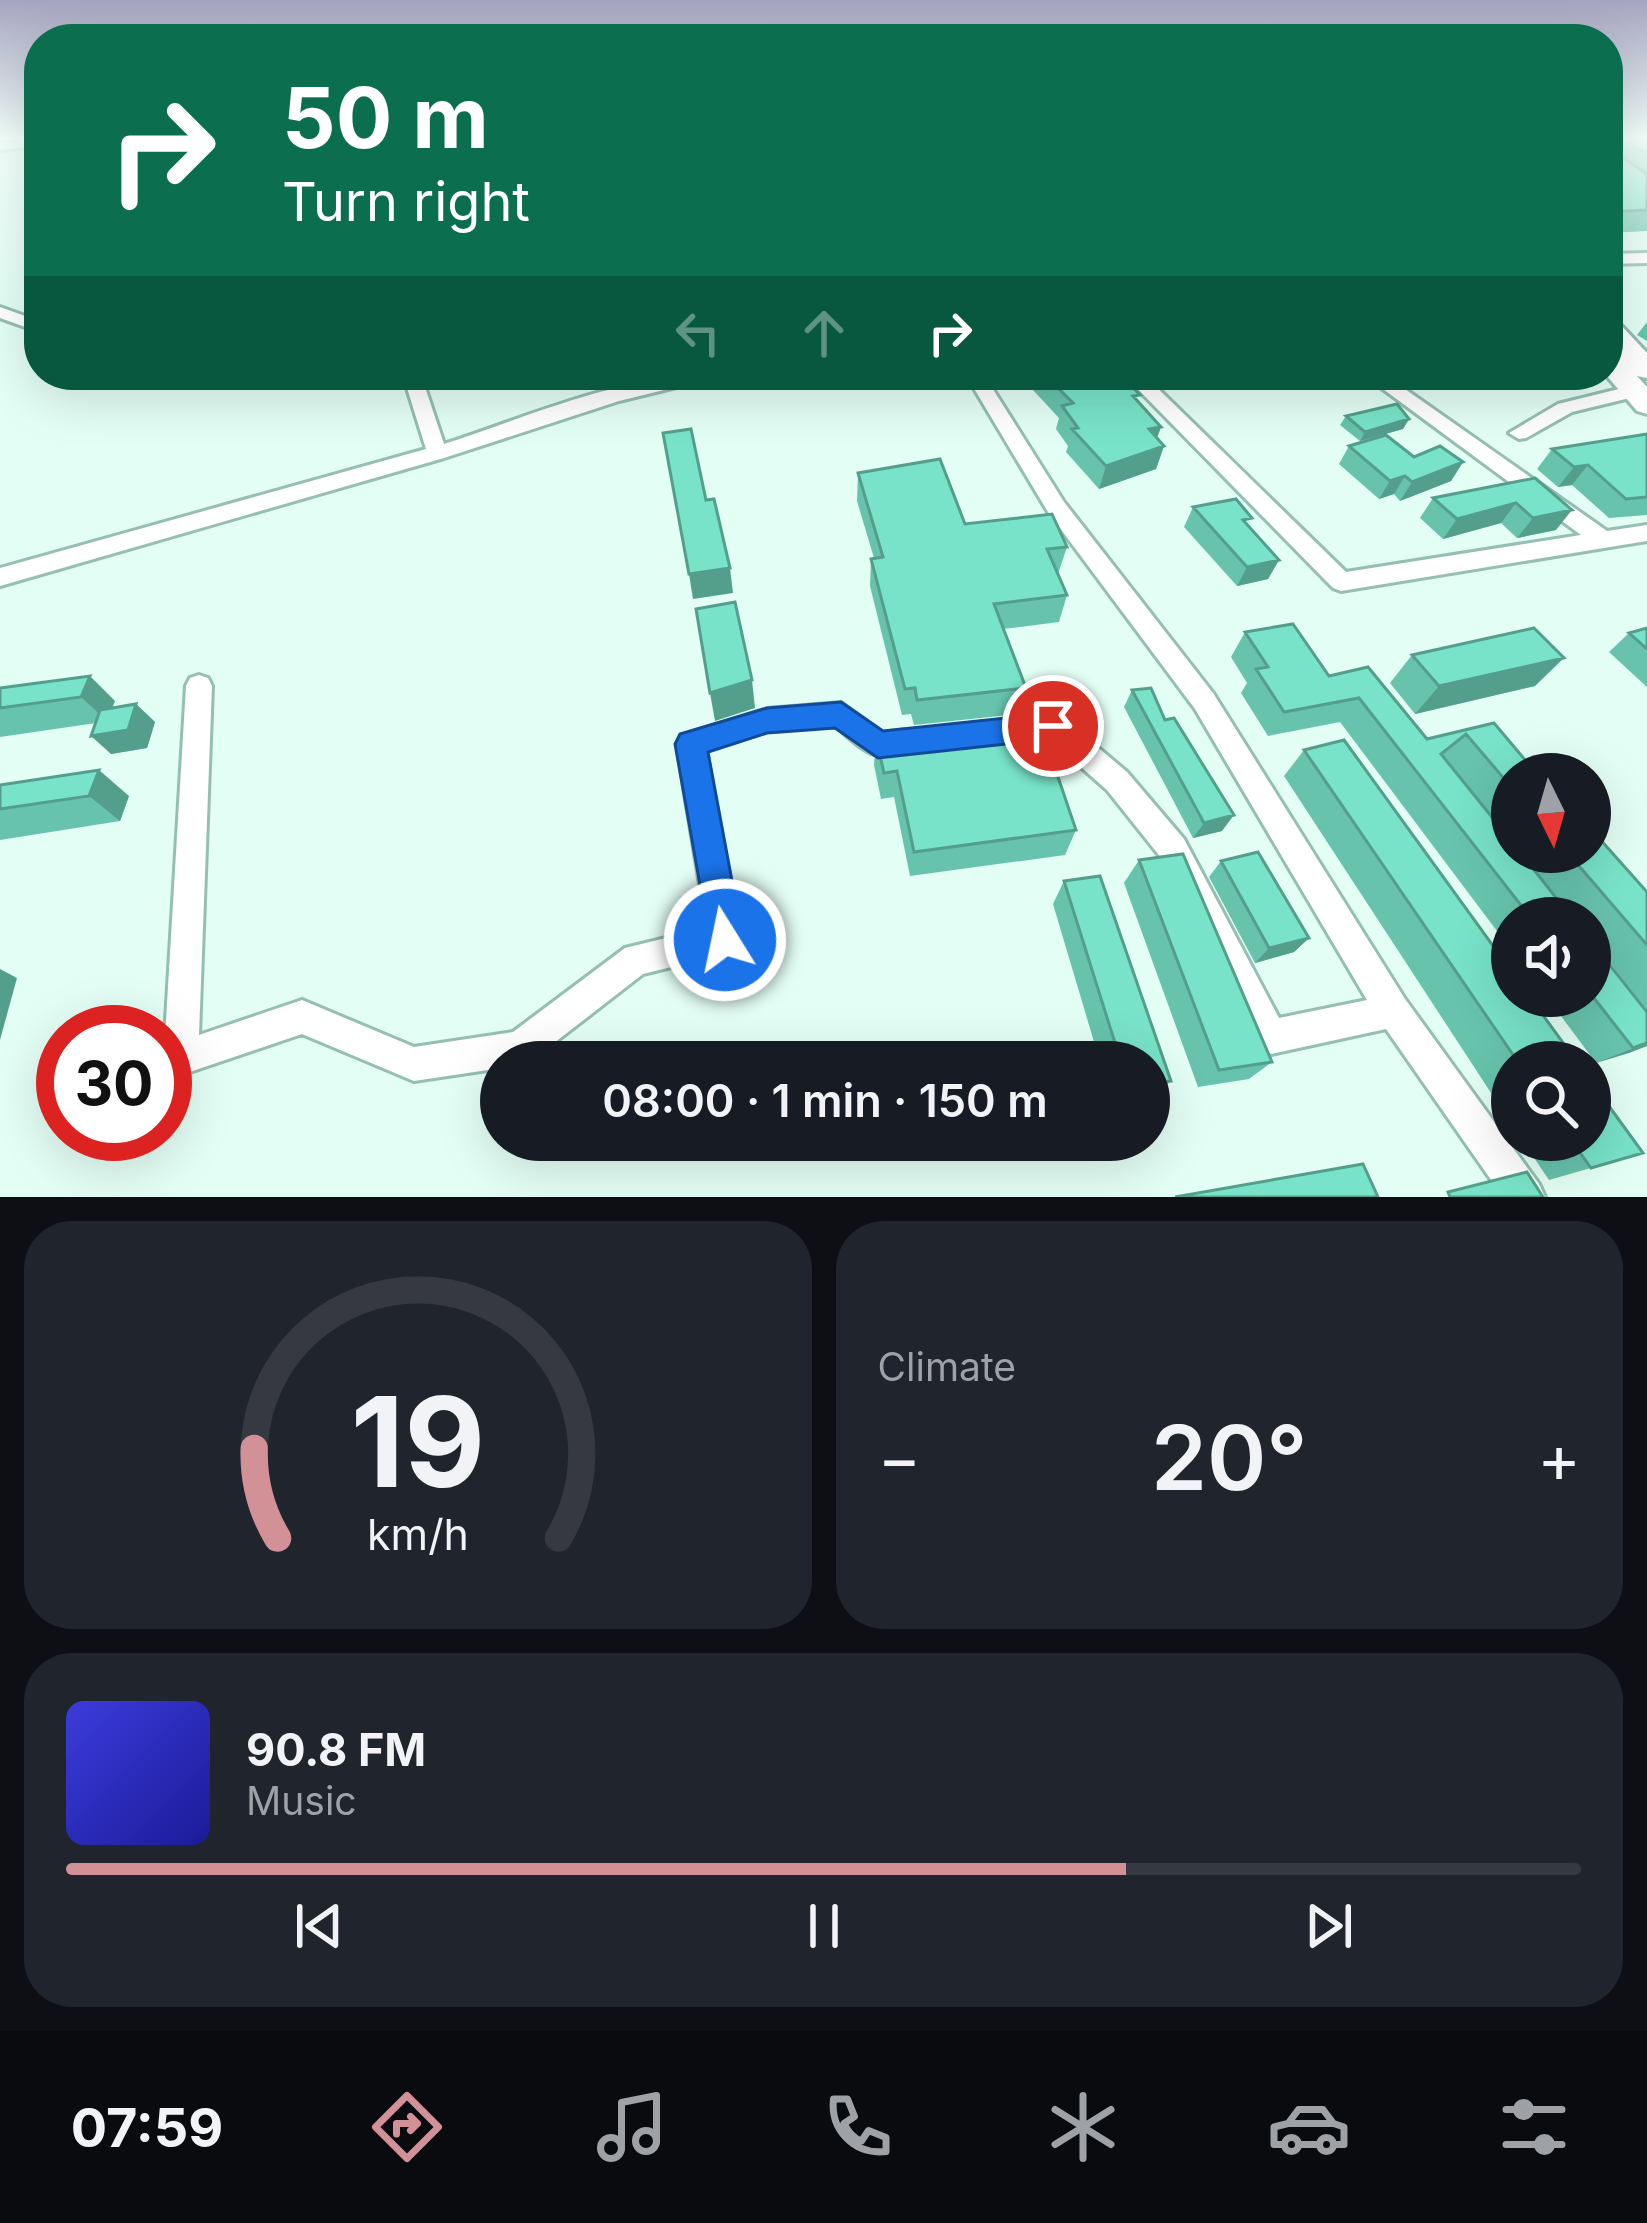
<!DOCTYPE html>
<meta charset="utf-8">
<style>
:root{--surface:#171b24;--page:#20242c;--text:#f1f3f6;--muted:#9ea1a6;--line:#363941;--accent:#d29196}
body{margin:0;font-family:Inter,sans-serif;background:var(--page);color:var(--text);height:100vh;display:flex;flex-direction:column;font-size:45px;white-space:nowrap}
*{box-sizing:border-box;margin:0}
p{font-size:39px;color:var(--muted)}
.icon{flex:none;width:66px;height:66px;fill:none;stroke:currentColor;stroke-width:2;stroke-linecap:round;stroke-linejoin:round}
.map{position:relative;height:1197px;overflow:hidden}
.drawer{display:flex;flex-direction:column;gap:24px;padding:24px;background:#0d0f14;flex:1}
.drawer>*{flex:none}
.banner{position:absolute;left:24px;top:24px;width:1599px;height:366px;border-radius:48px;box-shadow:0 12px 48px #0002;background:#0b6e4f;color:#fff;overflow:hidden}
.needle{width:78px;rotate:175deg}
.tools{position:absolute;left:1491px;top:753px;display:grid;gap:24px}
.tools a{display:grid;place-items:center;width:120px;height:120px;border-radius:50%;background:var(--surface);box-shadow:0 12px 48px #0002;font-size:60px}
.speed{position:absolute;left:36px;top:1005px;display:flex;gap:24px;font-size:60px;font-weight:700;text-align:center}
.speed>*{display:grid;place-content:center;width:156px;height:156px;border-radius:50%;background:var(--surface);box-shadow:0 12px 48px #0002;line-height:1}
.speed .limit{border:18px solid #d22;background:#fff;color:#111}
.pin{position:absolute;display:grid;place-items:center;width:102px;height:102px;color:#fff;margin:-51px;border:6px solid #fff;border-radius:50%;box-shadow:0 3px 12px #0007}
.me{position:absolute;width:132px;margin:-66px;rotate:350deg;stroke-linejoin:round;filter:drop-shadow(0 0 9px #0008)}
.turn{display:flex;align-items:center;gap:42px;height:252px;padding:0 60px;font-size:54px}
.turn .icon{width:156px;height:156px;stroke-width:2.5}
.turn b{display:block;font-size:84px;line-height:102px}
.lanes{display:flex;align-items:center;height:114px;padding:0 60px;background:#0003;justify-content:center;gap:60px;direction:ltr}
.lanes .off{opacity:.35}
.big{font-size:90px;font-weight:600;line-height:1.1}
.drawer .card{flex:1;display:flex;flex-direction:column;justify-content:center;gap:18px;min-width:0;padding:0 42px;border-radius:48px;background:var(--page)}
.drawer .dial{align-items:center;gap:0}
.dial svg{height:312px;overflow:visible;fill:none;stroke:var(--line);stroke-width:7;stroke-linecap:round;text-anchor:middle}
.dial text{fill:var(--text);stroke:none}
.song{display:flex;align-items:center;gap:36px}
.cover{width:144px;height:144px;border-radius:18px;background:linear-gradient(135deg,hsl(240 70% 55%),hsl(240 70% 35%))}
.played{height:12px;border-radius:6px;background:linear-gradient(90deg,var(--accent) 70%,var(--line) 70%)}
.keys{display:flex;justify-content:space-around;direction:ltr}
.heat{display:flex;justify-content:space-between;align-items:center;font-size:66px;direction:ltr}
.drawer .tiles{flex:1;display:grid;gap:24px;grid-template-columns:1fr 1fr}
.card:last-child{grid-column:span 2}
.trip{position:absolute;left:480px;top:1041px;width:690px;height:120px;border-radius:60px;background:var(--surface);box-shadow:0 12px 48px #0002;font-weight:600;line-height:120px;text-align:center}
.dock{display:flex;height:192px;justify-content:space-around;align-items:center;background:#090b0e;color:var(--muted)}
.dock .icon{width:84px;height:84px}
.dock .selected{color:var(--accent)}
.dock b{font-size:54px;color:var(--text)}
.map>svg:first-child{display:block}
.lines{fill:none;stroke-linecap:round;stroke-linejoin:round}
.street-casing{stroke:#94bfb2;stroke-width:6}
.secondary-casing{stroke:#94bfb2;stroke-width:6}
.street{fill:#fff;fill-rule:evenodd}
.secondary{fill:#fff;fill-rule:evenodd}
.wall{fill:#67c3ac}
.shaded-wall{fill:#549f8c}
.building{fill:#78e3c8;stroke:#549f8c;stroke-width:3}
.route{fill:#1a73e8;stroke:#114b97;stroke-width:3}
</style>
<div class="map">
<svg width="1647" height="1197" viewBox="0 0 1647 1197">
<rect width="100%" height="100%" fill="#e3fef5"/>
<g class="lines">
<defs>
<path id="street" d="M39,140v6l-39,4v-8z
M1647,253v10l-39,1v-10z
M0,307l39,14v11l-39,-14z
M381,375h26l16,6 21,63c86,-28 177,-69 267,-69l-2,4 -90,22 -175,57 -444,128v-18l426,-119 -19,-61z
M966,375h18l80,127 149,191 192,306 134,185 6,13h-42l-117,-168 -115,25 -12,-5 -97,-190 -55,-69 -59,-52 -36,3 -10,-3 -4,-8 4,-8 51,-7 10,3 64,54 57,67 95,179 88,-18 -172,-291 -147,-197z
M1124,375h20l202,197 235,-37 -217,-160h21l222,156 40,-6v16l-306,50 -8,-3z
M1635,385l10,6 -3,4 -70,17 -46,26 -7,1 -10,-6 49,-29z
M199,675l9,3 4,8 -13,349 103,-35 112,47 99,-15 112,-84 82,-20 -30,-184 4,-8 86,-27 74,-6 41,30 24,-3 10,4 4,8 -4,8c-41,15 -51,1 -80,-24l-69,5 -61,20 35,189 -5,11 -93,23 -111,86 -31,2v6l-87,13 -112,-47 -121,41 -12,-5 -4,-33 21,-351 4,-8z"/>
<path id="secondary" d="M1608,319l9,2 30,32v25l-10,-2 10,11v27l-10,-3 -31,-36 2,-23 10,2 -10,-11z"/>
</defs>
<use href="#street" class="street-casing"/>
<use href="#secondary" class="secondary-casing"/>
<use href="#street" class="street"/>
<use href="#secondary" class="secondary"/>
</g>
<path class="wall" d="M1608,140h39v91l-39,2z
M1647,322v19l-10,-6z
M1019,375h102l36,63 7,8 -8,23 -57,20 -33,-37 2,-6 -12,-17 3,-11z
M1346,416l63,3 -6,10 -43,12 -20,-16z
M1647,434v81l-38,3 -37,-33 -14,2 -21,-18 15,-20z
M1349,446l65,11 49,5 -12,19 -51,20 -6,-7 -15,5 -40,-35z
M858,473l107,51 102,23 -9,27 9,21 -8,27 -56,7 23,59 -7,26 -105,11 -3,-11 -9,1 -32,-129 1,-27 3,-1 -17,-57z
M1535,478l21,52 -39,8 -16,-15 -58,16 -23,-21 13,-20z
M1193,507l55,19 31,34 -11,19 -31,7 -53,-59z
M1647,628v59l-38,-35 20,-19z
M1245,632l84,44 98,63 67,-16 18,51v40l-19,4 79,100h-60v33l-172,-229 -72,14 -27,-43 6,-10 -16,-26z
M1412,655l123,31 -120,28 -25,-31z
M0,688l115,13 -3,7 24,-4 19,18 -8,26 -36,6 -15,-31 -96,14z
M1132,690l33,30 57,111 -29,7 -69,-131z
M876,738l200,92 -11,25 -155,21 -16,-79 -13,2 -7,-34z
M1304,750l273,312h-65v63l-228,-349z
M0,785l129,11 -9,25 -120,19z
M1520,852h47l80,40v118l-57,-73v-19h-16z
M1139,860l133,202 -23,17 -51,8 -74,-204z
M1221,861l88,77 -15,14 -39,11 -46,-86z
M1064,881l107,200 -18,16 -4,1v-36h-49l-47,-158z
M1590,940l57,106 -51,17 -50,-67h44z
M165,1070l19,9 -1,5 -11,2 -7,32z
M1522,1140h68l53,13 -94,27z"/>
<path class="shaded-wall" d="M1409,419l-6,10 -43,12 5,-9z
M1161,427l-8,23 11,-4 -8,23 -57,20 7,-23 43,-37z
M1463,462l-12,19 -51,20 12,-19z
M1588,465l-16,20 -14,2 16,-20z
M1405,476l-11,18 -15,5 11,-18z
M1516,503l-15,20 -58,16 14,-20z
M1572,510l-16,20 -39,8 16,-20z
M1279,560l-11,19 -31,7 10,-19z
M730,568l3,25 -40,6 -4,-25z
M1564,658l-29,28 -120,28 24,-28z
M90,676l25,25 -8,20 -26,-24z
M752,680l3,28 -40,13 -5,-28z
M136,704l19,18 -8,26 -36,6 -20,-18z
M99,770l30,26 -9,25 -31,-25z
M1512,802v12l-19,4z
M1234,815l-12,16 -29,7 11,-15z
M1309,938l-15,14 -39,11 14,-15z
M0,969l17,9 -17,62z
M126,1011l35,19v2h-33z
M1647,1043v3l-18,7 -33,10z
M165,1070l19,9 -1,5 -18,-8z
M165,1083l7,3 -7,32z"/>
<path class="building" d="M1608,140h13h-3l-1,14 30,20v36l-39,2z
M1624,140h23v14z
M1045,375h76l19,20 -7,1 28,31 -12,2 15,17 -58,20 -34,-37 6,-1 -16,-22 11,-3z
M1397,404l12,15 -44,13 -19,-16z
M691,429l15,71 8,-1 16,69 -41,6 -26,-141z
M1647,434v63l-21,2 -38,-34 -14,2 -22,-18z
M1386,435l28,22 26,-11 23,16 -51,20 -7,-6 -15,5 -41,-35z
M940,459l25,65 87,-10 15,33 -20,2 20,46 -73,9 32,84 -109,12 -2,-12 -10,1 -34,-130 12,-2 -25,-84z
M1535,478l37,32 -39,8 -17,-15 -59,16 -24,-21z
M1236,499l16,19 -9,2 36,40 -32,7 -54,-60z
M735,602l17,78 -42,13 -14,-84z
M1293,624l36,52 39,-9 59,72 67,-16 43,51h-25v14l-46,-54 -25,20 71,88v10h8l52,66h-41l-172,-220 -75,14 -28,-43 12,-2 -23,-35z
M1534,628l30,30 -125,28 -27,-31z
M1647,628v21l-18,-16z
M90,676l-9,21 -81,11v-20z
M1151,688l14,32 9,-2 60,97 -30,8 -72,-133z
M136,704l-8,26 -37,6 9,-26z
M1038,718l38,112 -162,22 -17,-81 -13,2 -8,-35z
M1344,740l168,232v24h17l48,66h-59l-214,-312z
M99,770l-10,26 -89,13v-24z
M1590,828l57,64v53l-80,-93h23z
M1258,852l51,86 -40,10 -48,-87z
M1183,854l89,208 -53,8 -80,-210z
M1100,876l71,205 -22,3v-22h-28l-57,-181z
M1590,940l57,72v31l-14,5 -43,-55z
M126,1011l2,21h-52l3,-11z
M1590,1080l53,73 -52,15 -20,-28h19z
M63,1085v33l-10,3z
M1363,1164l15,33h-203z
M1527,1172l16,25h-93l-2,-5z"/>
<linearGradient id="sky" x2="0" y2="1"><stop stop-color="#a5a4c0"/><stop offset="0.45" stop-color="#f2fffa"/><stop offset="1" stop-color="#f2fffa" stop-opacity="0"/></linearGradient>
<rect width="1647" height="308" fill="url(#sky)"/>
<path class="route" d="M841,702l42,29 170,-18 11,4 5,9 -5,9 -11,4 -175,19 -43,-30 -68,5 -59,19 35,188 -5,13 -13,5 -13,-5 -37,-209 5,-10 87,-26z"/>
</svg>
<div class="tools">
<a><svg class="needle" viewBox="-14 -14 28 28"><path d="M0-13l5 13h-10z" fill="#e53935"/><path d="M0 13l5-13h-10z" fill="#9ea1a6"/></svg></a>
<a><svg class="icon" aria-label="sound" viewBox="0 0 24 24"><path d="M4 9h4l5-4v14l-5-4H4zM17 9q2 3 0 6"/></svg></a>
<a><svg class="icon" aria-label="search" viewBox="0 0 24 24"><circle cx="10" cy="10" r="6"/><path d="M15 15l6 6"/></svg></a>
</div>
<div class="speed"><div class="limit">30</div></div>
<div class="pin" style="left:1053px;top:726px;background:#d93025"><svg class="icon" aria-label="arrive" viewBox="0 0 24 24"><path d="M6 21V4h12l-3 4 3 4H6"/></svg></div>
<svg class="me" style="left:725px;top:940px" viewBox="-20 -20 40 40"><circle r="17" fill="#1a73e8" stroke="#fff" stroke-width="3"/><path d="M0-11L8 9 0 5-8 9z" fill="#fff"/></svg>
<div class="trip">08:00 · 1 min · 150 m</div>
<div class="banner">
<div class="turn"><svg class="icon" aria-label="right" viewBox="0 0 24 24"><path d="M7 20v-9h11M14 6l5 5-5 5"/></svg><div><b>50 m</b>Turn right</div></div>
<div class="lanes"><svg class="icon off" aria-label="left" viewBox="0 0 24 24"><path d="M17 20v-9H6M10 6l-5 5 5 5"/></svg><svg class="icon off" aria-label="ahead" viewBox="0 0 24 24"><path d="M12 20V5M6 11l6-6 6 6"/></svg><svg class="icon" aria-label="right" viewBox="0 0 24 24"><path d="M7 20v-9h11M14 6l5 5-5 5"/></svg></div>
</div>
</div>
<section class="drawer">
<div class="tiles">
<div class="card dial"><svg viewBox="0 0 100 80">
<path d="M14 69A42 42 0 1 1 86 69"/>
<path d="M14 69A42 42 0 0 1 8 46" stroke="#d29196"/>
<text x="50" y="56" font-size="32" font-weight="700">19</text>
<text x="50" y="72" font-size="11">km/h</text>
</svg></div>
<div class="card"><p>Climate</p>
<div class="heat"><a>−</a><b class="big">20°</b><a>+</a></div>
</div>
<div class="card">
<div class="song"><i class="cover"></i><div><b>90.8 FM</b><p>Music</p></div></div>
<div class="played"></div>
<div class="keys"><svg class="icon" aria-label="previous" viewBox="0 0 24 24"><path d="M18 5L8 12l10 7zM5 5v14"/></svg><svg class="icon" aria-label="pause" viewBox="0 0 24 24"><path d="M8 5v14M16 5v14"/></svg><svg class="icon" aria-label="next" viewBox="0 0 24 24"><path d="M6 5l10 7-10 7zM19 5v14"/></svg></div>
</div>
</div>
</section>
<nav class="dock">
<b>07:59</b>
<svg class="icon selected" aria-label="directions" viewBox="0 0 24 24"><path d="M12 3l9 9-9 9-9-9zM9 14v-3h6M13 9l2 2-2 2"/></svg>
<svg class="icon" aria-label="music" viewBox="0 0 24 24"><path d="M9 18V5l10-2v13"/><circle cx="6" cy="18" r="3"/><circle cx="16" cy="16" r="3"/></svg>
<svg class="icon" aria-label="phone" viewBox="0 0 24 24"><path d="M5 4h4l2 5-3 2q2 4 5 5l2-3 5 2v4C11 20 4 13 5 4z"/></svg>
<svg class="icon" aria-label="climate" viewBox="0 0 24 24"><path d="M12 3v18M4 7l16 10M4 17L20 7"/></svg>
<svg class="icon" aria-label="car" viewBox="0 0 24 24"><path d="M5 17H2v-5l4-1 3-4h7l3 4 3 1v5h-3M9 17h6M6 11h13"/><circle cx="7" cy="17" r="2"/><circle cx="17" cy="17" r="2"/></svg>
<svg class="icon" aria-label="filters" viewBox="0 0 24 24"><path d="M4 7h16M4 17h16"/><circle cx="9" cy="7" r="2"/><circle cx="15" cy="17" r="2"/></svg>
</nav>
